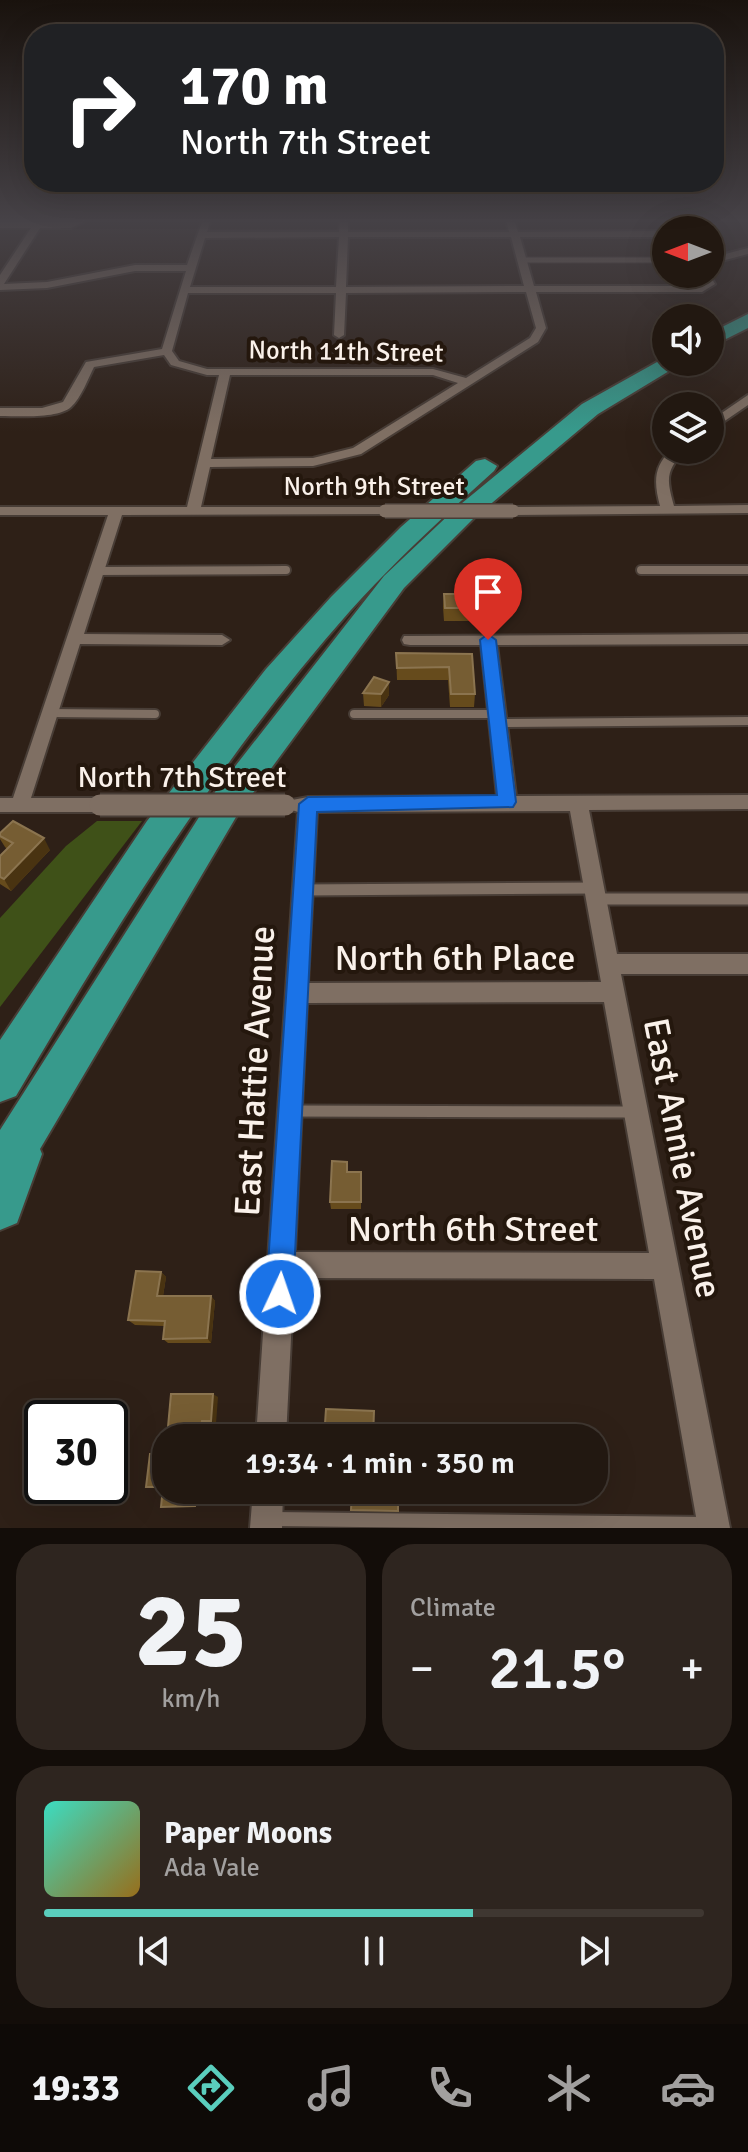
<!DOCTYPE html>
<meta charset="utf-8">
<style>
:root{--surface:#221811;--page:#2e251f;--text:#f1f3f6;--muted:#a2a09f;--line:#3f3731;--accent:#5acebd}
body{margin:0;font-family:Signika,sans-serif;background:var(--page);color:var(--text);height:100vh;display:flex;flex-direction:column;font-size:30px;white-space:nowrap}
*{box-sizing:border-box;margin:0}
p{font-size:26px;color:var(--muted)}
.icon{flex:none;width:44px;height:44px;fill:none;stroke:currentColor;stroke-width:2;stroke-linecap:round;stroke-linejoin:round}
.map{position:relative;height:1528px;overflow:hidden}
.side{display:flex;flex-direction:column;gap:16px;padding:16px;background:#130d09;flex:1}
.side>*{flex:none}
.guide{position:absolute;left:24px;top:24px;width:700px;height:168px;border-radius:32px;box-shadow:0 8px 32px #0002,0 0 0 2px var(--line);background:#202124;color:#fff;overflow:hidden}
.needle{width:52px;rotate:270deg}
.tools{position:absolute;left:652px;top:216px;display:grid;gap:16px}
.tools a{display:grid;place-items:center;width:72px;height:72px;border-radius:50%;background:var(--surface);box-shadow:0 8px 32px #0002,0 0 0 2px var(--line);font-size:40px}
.speed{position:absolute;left:24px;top:1400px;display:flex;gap:16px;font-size:40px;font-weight:700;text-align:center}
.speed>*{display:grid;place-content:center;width:104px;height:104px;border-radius:50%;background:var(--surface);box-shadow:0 8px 32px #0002,0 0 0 2px var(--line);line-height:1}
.speed .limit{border:4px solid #111;border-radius:12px;background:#fff;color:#111}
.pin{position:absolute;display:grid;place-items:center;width:68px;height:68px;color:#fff;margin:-82px -34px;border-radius:50% 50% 50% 0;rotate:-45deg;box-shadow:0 0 8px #0007}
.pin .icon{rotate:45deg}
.me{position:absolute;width:88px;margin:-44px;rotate:3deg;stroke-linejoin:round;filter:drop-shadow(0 0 6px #0008)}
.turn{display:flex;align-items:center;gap:28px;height:168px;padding:0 24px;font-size:36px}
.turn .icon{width:104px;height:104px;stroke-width:2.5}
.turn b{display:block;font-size:56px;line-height:68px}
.big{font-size:60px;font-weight:600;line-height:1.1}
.side .card{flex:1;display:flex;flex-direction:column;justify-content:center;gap:12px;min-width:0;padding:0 28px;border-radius:32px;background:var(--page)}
.side .dial{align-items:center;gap:0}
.dial b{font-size:104px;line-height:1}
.song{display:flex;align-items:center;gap:24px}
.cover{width:96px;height:96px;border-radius:12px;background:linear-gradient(135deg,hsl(170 70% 55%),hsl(40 70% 35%))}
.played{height:8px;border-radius:4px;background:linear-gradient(90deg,var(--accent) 65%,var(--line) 65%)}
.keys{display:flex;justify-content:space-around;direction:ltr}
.heat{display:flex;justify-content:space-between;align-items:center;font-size:44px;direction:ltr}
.side .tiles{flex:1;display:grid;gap:16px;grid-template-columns:1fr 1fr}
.card:last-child{grid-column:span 2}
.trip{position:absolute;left:152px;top:1424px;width:456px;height:80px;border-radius:32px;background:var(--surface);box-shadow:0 8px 32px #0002,0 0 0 2px var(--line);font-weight:600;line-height:80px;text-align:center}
.menu{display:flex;height:128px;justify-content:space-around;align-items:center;background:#0e0a07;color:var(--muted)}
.menu .icon{width:56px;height:56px}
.menu .active{color:var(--accent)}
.menu b{font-size:36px;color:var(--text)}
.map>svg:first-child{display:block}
.green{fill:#3f5118}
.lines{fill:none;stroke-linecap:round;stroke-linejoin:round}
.service-far3-casing{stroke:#483d36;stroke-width:7}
.service-far2-casing{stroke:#483d36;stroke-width:12}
.service-far1-casing{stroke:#483d36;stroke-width:15}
.service-casing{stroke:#483d36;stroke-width:18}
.minor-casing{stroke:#483d36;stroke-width:4}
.motorway-casing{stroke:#483d36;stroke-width:4}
.service-far3{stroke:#7f6f63;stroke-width:5}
.service-far2{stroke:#7f6f63;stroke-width:8}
.service-far1{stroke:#7f6f63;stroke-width:11}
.service{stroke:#7f6f63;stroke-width:14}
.minor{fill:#7f6f63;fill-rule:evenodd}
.motorway{fill:#379a8c;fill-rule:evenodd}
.minor-bridge-far1-casing{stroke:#483d36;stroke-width:16;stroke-linecap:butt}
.minor-bridge-casing{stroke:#483d36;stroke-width:25;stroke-linecap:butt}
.minor-bridge-far1{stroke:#7f6f63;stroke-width:13}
.minor-bridge{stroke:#7f6f63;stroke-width:21}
.wall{fill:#664b1c}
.shaded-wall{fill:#493311}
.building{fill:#765d33;stroke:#8b744f;stroke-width:2}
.route{fill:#1a73e8;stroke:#114b97;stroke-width:2}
.labels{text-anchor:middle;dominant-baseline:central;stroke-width:8;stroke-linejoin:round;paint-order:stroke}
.far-street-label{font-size:26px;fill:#faf1ea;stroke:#24170d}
.street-label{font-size:30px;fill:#faf1ea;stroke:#24170d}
.near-street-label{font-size:36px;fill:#faf1ea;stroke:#24170d}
</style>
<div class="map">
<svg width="748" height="1528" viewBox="0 0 748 1528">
<rect width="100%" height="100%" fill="#2e2017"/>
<path class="green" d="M97,821h45l-142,186v-89l66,-72z"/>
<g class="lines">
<defs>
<path id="service-far3" d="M522,260h144"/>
<path id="service-far2" d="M641,570h107
M96,571l190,-1
M50,713l105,1
M354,714h142
M497,723l251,-2"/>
<path id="service-far1" d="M303,890l292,-2
M597,899h151
M292,1111l341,1"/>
<path id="service" d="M273,1519l433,5"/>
<path id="minor" d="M80,219h10l-19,9h-31l-36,56 43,-2 88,-17h52l16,-46h8l-4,13h132l1,-13h8v13h161l-3,-13h8l4,13 148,-1v6h-146l14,49h166l5,-3 -6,-9h10l6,10 -13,8h-166l10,36 -8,14 -177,112 -48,12 -103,1 -9,40h184l5,1v6l-268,1 -38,119 138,1 8,5 -8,5 -142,-1 -49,154h69l7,2 2,5 -2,5 -7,2h-100v-14h13l95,-283h-108v-8h187l32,-132h-12l-36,-10 -7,-10 -70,12c-6,12 -13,31 -23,40 -13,12 -53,9 -71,9v-8h42l21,-6 23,-40 76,-13 24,-78h-51l-88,17 -47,2v-15l31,-47h-31v-6h70zM339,237l-3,50h-146l15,-49zM348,237h163l13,49 -178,1zM526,292l10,36 -6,10 -64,40 -33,-9h-226l-28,-8 -7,-10 16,-58h148l-2,42 5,3 5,-3 2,-42zM230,375h203l25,8 -105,65 -40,10 -102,1z
M668,219h8l6,11h-8z
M748,248v6l-38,10v-6z
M748,395v10l-38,26v-10z
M671,450h14c-19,21 -19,28 -11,56l74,-1v8l-235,2 -7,-4 7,-4 147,-1c-6,-23 -7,-39 11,-56z
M748,634v10l-251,1 19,151 232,-1v14l-159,1 28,144h131v20h-127l109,554h-32l-44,-249 -360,-1 -8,160h-30l42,-626 -6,-2 -2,-5 2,-5 16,-3 189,-1 -16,-151h-71l-6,-1 -2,-4 2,-4zM570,811l31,171 -293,1 9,-171zM604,1002l45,251 -354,-1 12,-249z
M253,1490h30l-1,38h-32z"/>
<path id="motorway" d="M748,314v14l-38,19v-14z
M666,357v5h18l-86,52 -124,104 -70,70 -165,224 -199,337 2,5 -25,69 -17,7v-100l215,-338 169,-216 72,-68 126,-104z
M485,459l12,7 -3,5c-50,45 -99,90 -144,140 -131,148 -234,315 -334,485l-16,6v-62l147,-219 119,-152 65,-72 70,-70 75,-66z"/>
</defs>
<use href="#service-far3" class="service-far3-casing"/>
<use href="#service-far2" class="service-far2-casing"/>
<use href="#service-far1" class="service-far1-casing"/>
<use href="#service" class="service-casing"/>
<use href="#minor" class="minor-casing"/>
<use href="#motorway" class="motorway-casing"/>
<use href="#service-far3" class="service-far3"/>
<use href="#service-far2" class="service-far2"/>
<use href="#service-far1" class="service-far1"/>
<use href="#service" class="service"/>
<use href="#minor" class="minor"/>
<use href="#motorway" class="motorway"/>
<defs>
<path id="minor-bridge-far1" d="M385,511h128"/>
<path id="minor-bridge" d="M100,805h185"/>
</defs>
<use href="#minor-bridge-far1" class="minor-bridge-far1-casing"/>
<use href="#minor-bridge" class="minor-bridge-casing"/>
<use href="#minor-bridge-far1" class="minor-bridge-far1"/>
<use href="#minor-bridge" class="minor-bridge"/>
</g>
<path class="wall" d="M444,594l33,14 -1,13h-32l-1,-14z
M396,653l76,1 3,40 -1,13h-24l-2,-27h-51z
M363,693l26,2 -8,12 -17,-1z
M0,833l50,17 -39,41 -11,-7v-28l7,-7 -2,-2 -5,-8z
M348,1172h13v37h-30l-1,-7z
M161,1272l5,5 -3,19h48l4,5 -4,42h-43l-5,-4 1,-13 -29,-1 -7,-5z"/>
<path class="shaded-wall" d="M389,682v13l-8,12v-13z
M44,838l6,12 -39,41 -7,-12z
M161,1272l5,5 -4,25 -5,-6z
M211,1296l4,5 -4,42 -4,-5z
M213,1394l5,3 -2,27 -5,-3z
M202,1421l5,3 -2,14h-5z
M196,1490h5l-1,16h-5z"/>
<path class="building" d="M444,594h32l1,14h-32z
M396,653l76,1 3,40h-24l-2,-27 -52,1z
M374,677l15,5 -8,12 -18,-1z
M13,821l31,17 -40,41 -4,-2v-21l13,-13 -13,-7v-3z
M332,1161l15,1v10h14v30h-31z
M136,1271l25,1 -4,24h54l-4,42 -44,1 2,-18 -37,-1z
M171,1394h42l-2,27h-9l-2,17h-33z
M326,1409l48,2 -1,27h-49z
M166,1446v44h30l-1,16 -34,1 2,-20h-17l4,-33h15z
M352,1490h46v21l-47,-1z"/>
<linearGradient id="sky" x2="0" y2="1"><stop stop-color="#19120d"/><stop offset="0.51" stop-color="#464247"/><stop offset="1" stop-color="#464247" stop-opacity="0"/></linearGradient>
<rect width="748" height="432" fill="url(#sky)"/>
<path class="route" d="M488,634l8,6 20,162 -3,5 -196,5 -24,482 -4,9 -9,4 -10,-4 -4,-9 33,-490 9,-7 189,-2 -17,-155z"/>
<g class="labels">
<g class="far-street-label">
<text transform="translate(346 352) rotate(1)">North 11th Street</text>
<text x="374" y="487">North 9th Street</text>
</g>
<g class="street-label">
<text x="182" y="777">North 7th Street</text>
</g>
<g class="near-street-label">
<text x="455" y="958">North 6th Place</text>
<text transform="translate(255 1071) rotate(-87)">East Hattie Avenue</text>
<text transform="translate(682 1158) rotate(79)">East Annie Avenue</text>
<text x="473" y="1229">North 6th Street</text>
</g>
</g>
</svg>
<div class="tools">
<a><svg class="needle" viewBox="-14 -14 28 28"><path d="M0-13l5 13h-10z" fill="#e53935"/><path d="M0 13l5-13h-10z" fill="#a2a09f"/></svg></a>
<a><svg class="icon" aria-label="sound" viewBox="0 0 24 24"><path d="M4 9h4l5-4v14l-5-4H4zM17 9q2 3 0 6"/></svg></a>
<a><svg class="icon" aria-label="layers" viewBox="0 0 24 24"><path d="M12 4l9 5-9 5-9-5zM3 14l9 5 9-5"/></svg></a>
</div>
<div class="speed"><div class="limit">30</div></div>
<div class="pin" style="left:488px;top:640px;background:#d93025"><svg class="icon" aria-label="arrive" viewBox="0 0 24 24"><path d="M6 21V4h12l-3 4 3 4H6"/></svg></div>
<svg class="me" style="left:280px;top:1294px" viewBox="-20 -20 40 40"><circle r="17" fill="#1a73e8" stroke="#fff" stroke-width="3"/><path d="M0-11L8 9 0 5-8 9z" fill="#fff"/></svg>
<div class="trip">19:34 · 1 min · 350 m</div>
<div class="guide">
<div class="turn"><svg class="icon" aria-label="right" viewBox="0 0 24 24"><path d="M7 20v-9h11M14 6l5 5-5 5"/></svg><div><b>170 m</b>North 7th Street</div></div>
</div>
</div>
<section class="side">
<div class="tiles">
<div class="card dial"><b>25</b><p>km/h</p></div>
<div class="card"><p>Climate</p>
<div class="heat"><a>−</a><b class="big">21.5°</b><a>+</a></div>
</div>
<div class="card">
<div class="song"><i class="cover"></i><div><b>Paper Moons</b><p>Ada Vale</p></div></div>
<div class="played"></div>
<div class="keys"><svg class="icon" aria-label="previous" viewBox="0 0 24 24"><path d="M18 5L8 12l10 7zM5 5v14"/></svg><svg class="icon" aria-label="pause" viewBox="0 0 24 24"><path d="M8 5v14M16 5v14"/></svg><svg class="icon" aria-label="next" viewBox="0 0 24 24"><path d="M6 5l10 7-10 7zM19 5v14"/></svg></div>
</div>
</div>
</section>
<nav class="menu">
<b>19:33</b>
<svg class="icon active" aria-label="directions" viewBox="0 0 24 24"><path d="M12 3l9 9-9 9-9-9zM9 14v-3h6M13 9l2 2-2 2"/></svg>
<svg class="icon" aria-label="music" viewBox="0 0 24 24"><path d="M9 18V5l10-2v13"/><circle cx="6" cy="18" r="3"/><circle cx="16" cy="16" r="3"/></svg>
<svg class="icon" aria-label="phone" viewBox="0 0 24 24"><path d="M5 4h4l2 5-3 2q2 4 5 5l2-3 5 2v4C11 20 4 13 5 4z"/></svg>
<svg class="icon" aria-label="climate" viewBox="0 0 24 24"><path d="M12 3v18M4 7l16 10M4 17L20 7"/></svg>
<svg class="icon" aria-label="car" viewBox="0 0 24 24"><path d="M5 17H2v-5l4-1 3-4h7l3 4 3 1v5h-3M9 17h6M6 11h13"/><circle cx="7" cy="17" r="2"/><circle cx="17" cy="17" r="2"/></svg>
</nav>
